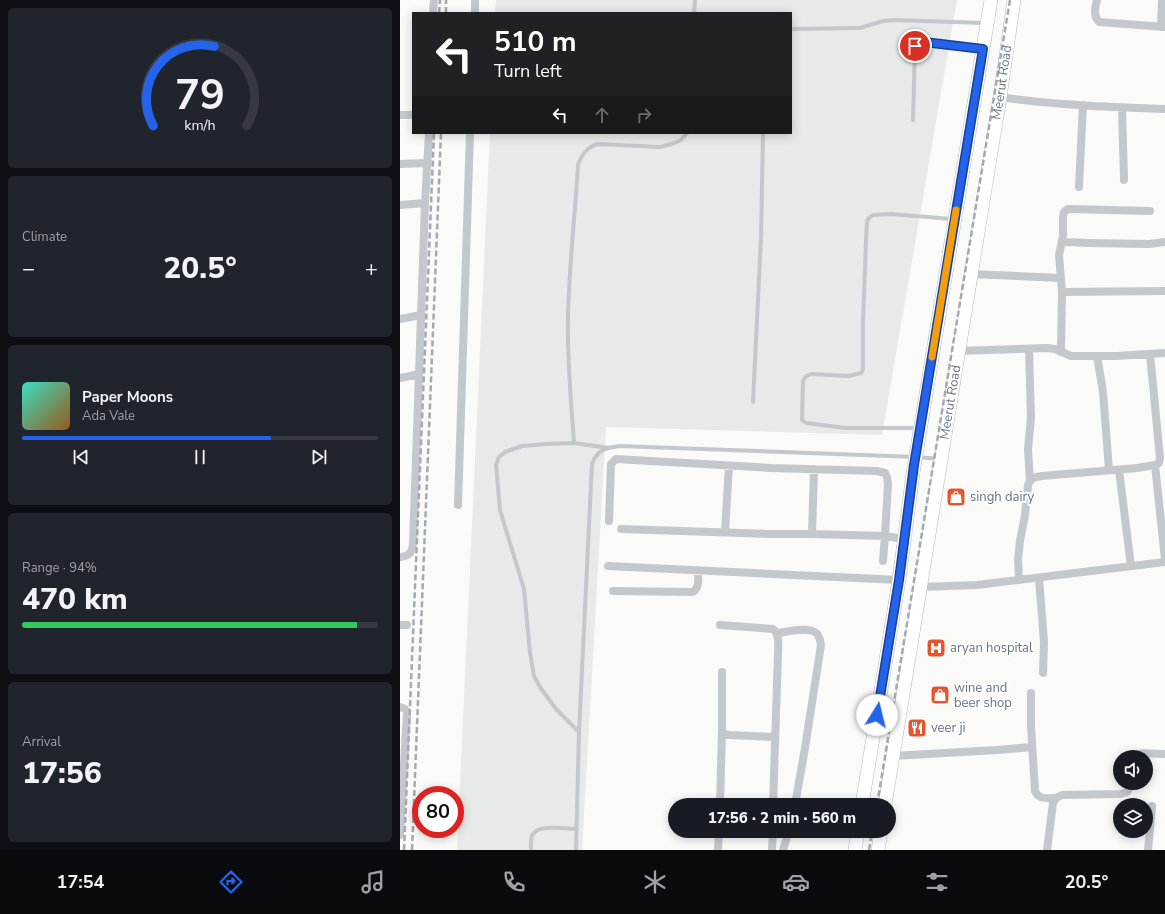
<!DOCTYPE html>
<meta charset="utf-8">
<style>
:root{--surface:#171b24;--page:#20242c;--text:#f1f3f6;--muted:#9ea1a6;--line:#363941;--accent:#2563eb}
body{margin:0;font-family:"Nunito Sans",sans-serif;background:var(--page);color:var(--text);height:100vh;display:flex;flex-direction:column;font-size:15px;white-space:nowrap}
*{box-sizing:border-box;margin:0}
p{font-size:13px;color:var(--muted)}
.icon{flex:none;width:22px;height:22px;fill:none;stroke:currentColor;stroke-width:2;stroke-linecap:round;stroke-linejoin:round}
.map{position:relative;flex:1;overflow:hidden}
.panel{display:flex;flex-direction:column;gap:8px;padding:8px;background:#0d0f14;width:400px}
.panel>*{flex:none}
.hud{position:absolute;left:12px;top:12px;width:380px;height:122px;border-radius:0px;box-shadow:0 2px 10px #0003;background:#202124;color:#fff;overflow:hidden}
.fabs{position:absolute;left:713px;top:750px;display:grid;gap:8px}
.fabs a{display:grid;place-items:center;width:40px;height:40px;border-radius:50%;background:var(--surface);box-shadow:0 2px 10px #0003;font-size:20px}
.speed{position:absolute;left:12px;top:786px;display:flex;gap:8px;font-size:20px;font-weight:700;text-align:center}
.speed>*{display:grid;place-content:center;width:52px;height:52px;border-radius:50%;background:var(--surface);box-shadow:0 2px 10px #0003;line-height:1}
.speed .limit{border:6px solid #d22;background:#fff;color:#111}
.pin{position:absolute;display:grid;place-items:center;width:34px;height:34px;color:#fff;margin:-17px;border:2px solid #fff;border-radius:50%;box-shadow:0 1px 4px #0007}
.me{position:absolute;width:44px;margin:-22px;rotate:9deg;stroke-linejoin:round;filter:drop-shadow(0 0 3px #0008)}
.turn{display:flex;align-items:center;gap:14px;height:84px;padding:0 16px;font-size:18px}
.turn .icon{width:52px;height:52px;stroke-width:2.5}
.turn b{display:block;font-size:28px;line-height:34px}
.lanes{display:flex;align-items:center;height:38px;padding:0 16px;background:#0003;justify-content:center;gap:20px;direction:ltr}
.lanes .off{opacity:.35}
.big{font-size:30px;font-weight:800;line-height:1.1}
.panel .widget{flex:1;display:flex;flex-direction:column;justify-content:center;gap:6px;min-width:0;padding:0 14px;border-radius:6px;background:var(--page)}
.panel .dial{align-items:center;gap:0}
.dial svg{height:104px;overflow:visible;fill:none;stroke:var(--line);stroke-width:7;stroke-linecap:round;text-anchor:middle}
.dial text{fill:var(--text);stroke:none}
.song{display:flex;align-items:center;gap:12px}
.cover{width:48px;height:48px;border-radius:6px;background:linear-gradient(135deg,hsl(170 70% 55%),hsl(30 70% 35%))}
.played{height:4px;border-radius:2px;background:linear-gradient(90deg,var(--accent) 70%,var(--line) 70%)}
.keys{display:flex;justify-content:space-around;direction:ltr}
.heat{display:flex;justify-content:space-between;align-items:center;font-size:22px;direction:ltr}
.charge{height:6px;border-radius:3px;background:linear-gradient(90deg,#34c759 94%,var(--line) 0)}
.trip{position:absolute;left:268px;top:798px;width:228px;height:40px;border-radius:20px;background:var(--surface);box-shadow:0 2px 10px #0003;font-weight:800;line-height:40px;text-align:center}
.menu{display:flex;height:64px;justify-content:space-around;align-items:center;background:#090b0e;color:var(--muted)}
.menu .icon{width:28px;height:28px}
.menu .on{color:var(--accent)}
.menu b{font-size:18px;color:var(--text)}
main{display:flex;flex:1;min-height:0}
.map>svg:first-child{display:block}
.built{fill:#e8e9e9}
.lines{fill:none;stroke-linecap:round;stroke-linejoin:round}
.trunk-casing{stroke:#b4b9bd;stroke-width:14}
.service{stroke:#c3c8cc;stroke-width:4}
.minor{stroke:#c3c8cc;stroke-width:8}
.trunk{stroke:#fff;stroke-width:13}
.rail{stroke:#a2aab0;stroke-width:2.5;stroke-dasharray:6 3;stroke-linecap:butt}
.route-casing{stroke:#184099;stroke-width:10}
.route{stroke:#2563eb;stroke-width:7}
.slow{stroke:#f59e0b;stroke-width:7}
.labels{text-anchor:middle;dominant-baseline:central;stroke-width:4;stroke-linejoin:round;paint-order:stroke}
.street-label{font-size:13px;fill:#657683;stroke:#fff}
.poi-label{font-size:13px;fill:#657683;stroke:#fff;text-anchor:start}
</style>
<main>
<section class="panel">
<div class="widget dial"><svg viewBox="0 0 100 80">
<path d="M14 69A42 42 0 1 1 86 69"/>
<path d="M14 69A42 42 0 0 1 61 8" stroke="#2563eb"/>
<text x="50" y="56" font-size="32" font-weight="700">79</text>
<text x="50" y="72" font-size="11">km/h</text>
</svg></div>
<div class="widget"><p>Climate</p>
<div class="heat"><a>−</a><b class="big">20.5°</b><a>+</a></div>
</div>
<div class="widget">
<div class="song"><i class="cover"></i><div><b>Paper Moons</b><p>Ada Vale</p></div></div>
<div class="played"></div>
<div class="keys"><svg class="icon" aria-label="previous" viewBox="0 0 24 24"><path d="M18 5L8 12l10 7zM5 5v14"/></svg><svg class="icon" aria-label="pause" viewBox="0 0 24 24"><path d="M8 5v14M16 5v14"/></svg><svg class="icon" aria-label="next" viewBox="0 0 24 24"><path d="M6 5l10 7-10 7zM19 5v14"/></svg></div>
</div>
<div class="widget"><p>Range · 94%</p><b class="big">470 km</b><div class="charge"></div></div>
<div class="widget"><p>Arrival</p><b class="big">17:56</b></div>
</section>
<div class="map">
<svg width="765" height="850" viewBox="0 0 765 850">
<rect width="100%" height="100%" fill="#fafaf8"/>
<path class="built" d="M96,0h461l-75,435 -276,-8 -24,423h-125l33,-717h301v-120h-296z"/>
<g class="lines">
<defs>
<g id="trunk">
<path d="M462,805l37,-225 14,-107 78,-473"/>
<path id="s1" d="M485,805l115,-708 14,-97"/>
<path d="M455,850l3,-19"/>
<path d="M478,850l3,-19"/>
</g>
</defs>
<use href="#trunk" class="trunk-casing"/>
<path class="service" d="M294,13l1,-13
M391,29l63,-1h6l23,-7 11,-1 90,3
M513,120l2,-74 5,-3 4,-1 56,7
M353,402l8,-164 2,-105
M518,428h-72l-40,-5 -4,-3 1,-39 3,-5 5,-2 37,2 13,-3 2,-4v-47l3,-83 1,-17 2,-4 4,-3 18,-1 61,5
M174,443c-3,-42 -7,-84 -6,-126 1,-51 7,-101 10,-152 4,-11 9,-18 20,-21l62,3 12,-3 9,-4 6,-7
M179,732l-23,-23 -16,-22 -6,-11 -4,-23 -6,-64 -24,-79 -4,-45 3,-8 6,-5 17,-6 24,-2 28,-1 35,5
M131,850c0,-5 -1,-12 2,-16 5,-10 34,-5 44,-5
M176,850l3,-118 13,-268c5,-14 13,-16 27,-18l297,11 24,2"/>
<path class="minor" d="M697,0c-2,8 -4,15 2,22l66,5
M33,13l1,-13
M75,13v-13
M761,27l1,-27
M600,97c54,8 110,10 165,12
M722,108l2,72
M0,115h13
M0,164l27,-1
M679,187l4,-82
M0,205l25,-2
M662,242l27,1 60,1 16,-2
M571,274l89,4
M662,292l103,-1
M0,319l21,-4
M629,349l2,69 -3,31 2,31
M558,351l89,-3 8,1 16,7h45l49,-3
M661,352l1,-60 -3,-37 4,-19v-20l1,-4 4,-3 82,2
M697,356l6,36 6,78
M0,378l19,-4
M755,465l10,94
M719,470l12,96
M58,505l12,-372
M209,521l2,-57 5,-5 155,9 106,3 8,2 2,4 1,7 -3,52 19,3
M221,529l148,5h43l73,2 -2,25
M325,532l4,-66
M412,534l2,-65
M0,557c9,-1 12,-4 13,-13l12,-341 4,-70
M208,566l291,14
M639,578l5,64 -1,31
M619,580l-1,-21 2,-18 5,-26 3,-30c3,-8 7,-8 14,-9l95,-8 18,-3 4,-2 1,-5 -10,-104
M520,587l57,-2 188,-23
M213,591l80,1c7,-5 5,-13 5,-21
M0,625h7
M320,625l53,4c7,6 5,15 5,24l-5,152
M377,633c10,-1 32,-7 39,0 4,3 4,8 5,12l-16,103 -10,57
M322,672v58l2,4 5,1 46,2
M631,693v33l4,65c3,9 13,7 21,7
M0,707l5,2 2,3 -7,123
M493,756l104,-6 35,-3
M730,757c6,-6 26,-3 35,-3
M320,805l2,-75
M318,850l1,-19
M372,850l1,-19
M383,850l6,-19
M647,850l6,-47 3,-5 6,-3 59,-1 6,-2 2,-3v-6
M748,850l4,-44"/>
<use href="#trunk" class="trunk"/>
<path class="rail" d="M39,13l1,-13
M46,13v-13
M477,805l133,-805
M4,850l30,-717
M12,850l29,-717
M469,850l3,-19"/>
</g>
<g class="lines">
<defs>
<path id="route" d="M477,715l22,-135 15,-115 69,-416 -59,-7 -4,1 -5,3"/>
</defs>
<use href="#route" class="route-casing"/>
<use href="#route" class="route"/>
<path class="slow" d="M532,357l24,-147"/>
</g>
<defs>
<symbol id="shop-square" viewBox="-11 -11 22 22"><rect x="-9" y="-9" width="18" height="18" rx="4" fill="#e4572e" stroke="#fff"/><path d="M-5-2.5h2.3a2.7 3.5 0 0 1 5.4 0H5L5.5 6h-11ZM-1.5-2.5h3a1.5 2.3 0 0 0-3 0Z" fill="#fff"/></symbol>
<symbol id="hospital-square" viewBox="-11 -11 22 22"><rect x="-9" y="-9" width="18" height="18" rx="4" fill="#e4572e" stroke="#fff"/><path d="M-5-5h3v3.5h4V-5h3V5h-3V1.5h-4V5h-3Z" fill="#fff"/></symbol>
<symbol id="restaurant-square" viewBox="-11 -11 22 22"><rect x="-9" y="-9" width="18" height="18" rx="4" fill="#e4572e" stroke="#fff"/><path d="M-5-6h1v4h1v-4h1v4h1v-4h1v5L-1.5 .5V6h-2V.5L-5-1ZM5-6V6H3V1.5H1.5Q1.5-4 5-6Z" fill="#fff"/></symbol>
</defs>
<g fill-rule="evenodd">
<use href="#shop-square" x="545" y="486" width="22" height="22"/>
<use href="#hospital-square" x="525" y="637" width="22" height="22"/>
<use href="#shop-square" x="529" y="684" width="22" height="22"/>
<use href="#restaurant-square" x="506" y="717" width="22" height="22"/>
</g>
<g class="labels">
<g class="street-label">
<text stroke="none"><textPath href="#s1" startOffset="732">Meerut Road</textPath></text>
<text stroke="none"><textPath href="#s1" startOffset="408">Meerut Road</textPath></text>
</g>
<g class="poi-label">
<text x="570" y="497">singh dairy</text>
<text x="550" y="648">aryan hospital</text>
<text x="554" y="688">wine and<tspan x="554" dy="15">beer shop</tspan></text>
<text x="531" y="728">veer ji</text>
</g>
</g>
</svg>
<div class="fabs">
<a><svg class="icon" aria-label="sound" viewBox="0 0 24 24"><path d="M4 9h4l5-4v14l-5-4H4zM17 9q2 3 0 6"/></svg></a>
<a><svg class="icon" aria-label="layers" viewBox="0 0 24 24"><path d="M12 4l9 5-9 5-9-5zM3 14l9 5 9-5"/></svg></a>
</div>
<div class="speed"><div class="limit">80</div></div>
<div class="pin" style="left:515px;top:46px;background:#d93025"><svg class="icon" aria-label="arrive" viewBox="0 0 24 24"><path d="M6 21V4h12l-3 4 3 4H6"/></svg></div>
<svg class="me" style="left:477px;top:715px" viewBox="-20 -20 40 40"><circle r="19" fill="#fff"/><path d="M0-13L10 11 0 6-10 11z" fill="#2563eb"/></svg>
<div class="trip">17:56 · 2 min · 560 m</div>
<div class="hud">
<div class="turn"><svg class="icon" aria-label="left" viewBox="0 0 24 24"><path d="M17 20v-9H6M10 6l-5 5 5 5"/></svg><div><b>510 m</b>Turn left</div></div>
<div class="lanes"><svg class="icon" aria-label="left" viewBox="0 0 24 24"><path d="M17 20v-9H6M10 6l-5 5 5 5"/></svg><svg class="icon off" aria-label="ahead" viewBox="0 0 24 24"><path d="M12 20V5M6 11l6-6 6 6"/></svg><svg class="icon off" aria-label="right" viewBox="0 0 24 24"><path d="M7 20v-9h11M14 6l5 5-5 5"/></svg></div>
</div>
</div>
</main>
<nav class="menu">
<b>17:54</b>
<svg class="icon on" aria-label="directions" viewBox="0 0 24 24"><path d="M12 3l9 9-9 9-9-9zM9 14v-3h6M13 9l2 2-2 2"/></svg>
<svg class="icon" aria-label="music" viewBox="0 0 24 24"><path d="M9 18V5l10-2v13"/><circle cx="6" cy="18" r="3"/><circle cx="16" cy="16" r="3"/></svg>
<svg class="icon" aria-label="phone" viewBox="0 0 24 24"><path d="M5 4h4l2 5-3 2q2 4 5 5l2-3 5 2v4C11 20 4 13 5 4z"/></svg>
<svg class="icon" aria-label="climate" viewBox="0 0 24 24"><path d="M12 3v18M4 7l16 10M4 17L20 7"/></svg>
<svg class="icon" aria-label="car" viewBox="0 0 24 24"><path d="M5 17H2v-5l4-1 3-4h7l3 4 3 1v5h-3M9 17h6M6 11h13"/><circle cx="7" cy="17" r="2"/><circle cx="17" cy="17" r="2"/></svg>
<svg class="icon" aria-label="filters" viewBox="0 0 24 24"><path d="M4 7h16M4 17h16"/><circle cx="9" cy="7" r="2"/><circle cx="15" cy="17" r="2"/></svg>
<b>20.5°</b>
</nav>
